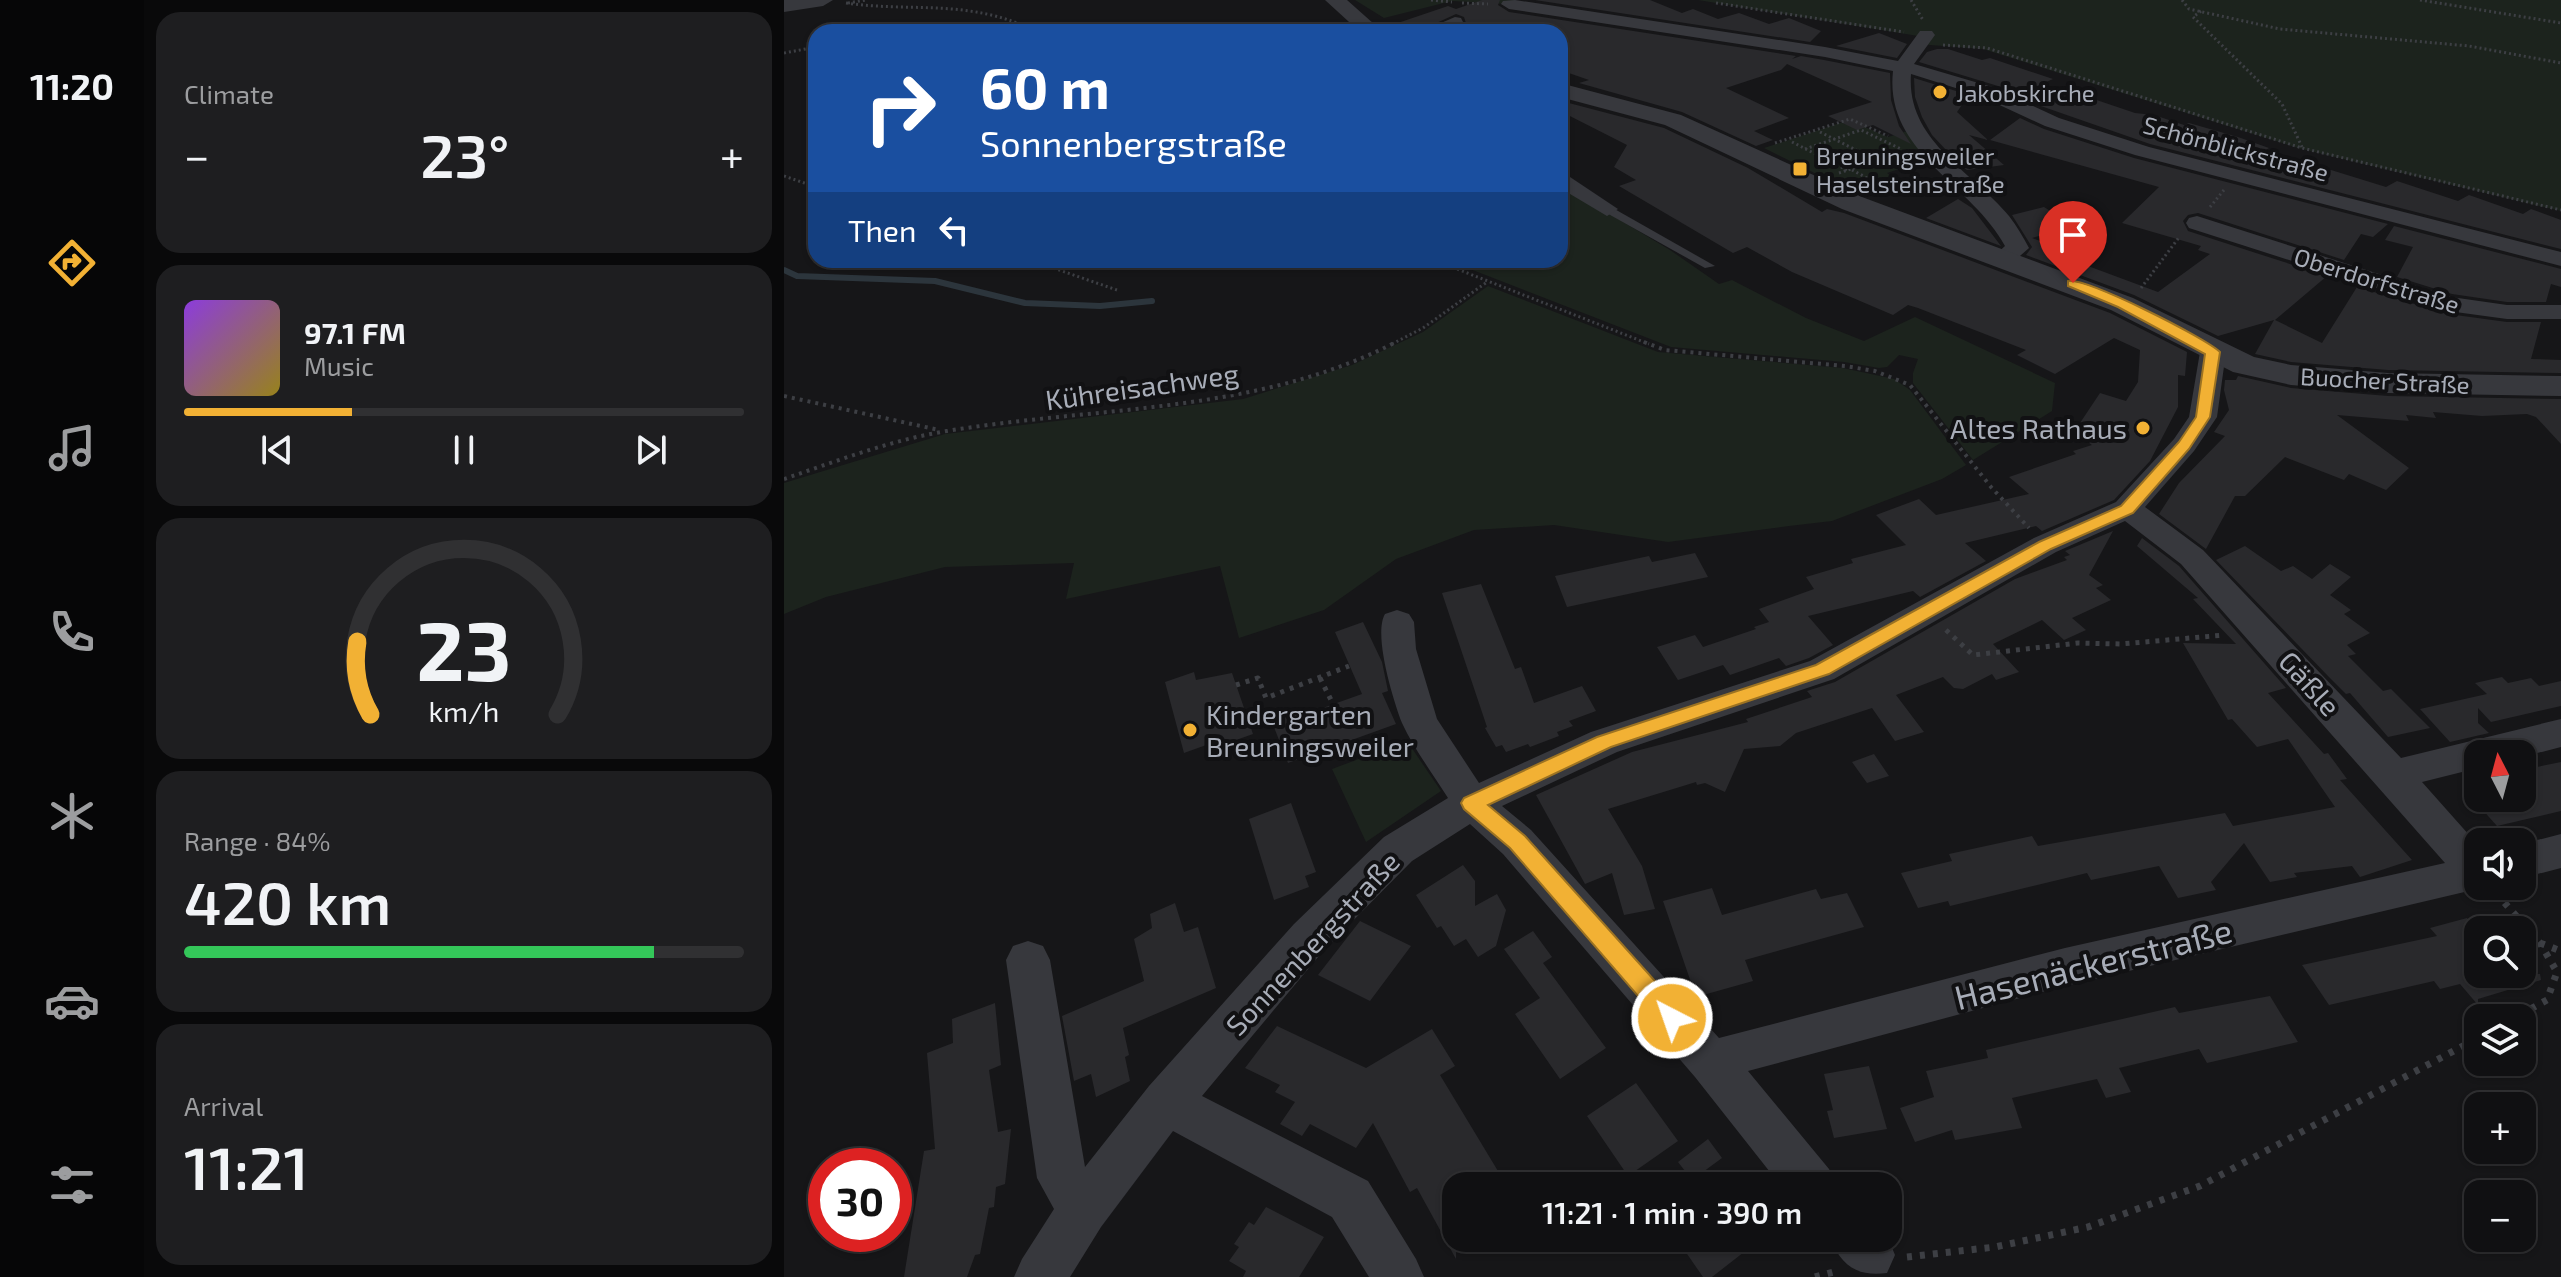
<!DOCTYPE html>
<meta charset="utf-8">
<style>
:root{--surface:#101012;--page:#1e1e20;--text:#f1f3f6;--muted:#9c9d9f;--line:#303032;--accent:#f2b134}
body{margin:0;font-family:"Exo 2",sans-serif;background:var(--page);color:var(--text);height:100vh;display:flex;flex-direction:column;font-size:30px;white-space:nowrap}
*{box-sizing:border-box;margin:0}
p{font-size:26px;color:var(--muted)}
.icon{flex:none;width:44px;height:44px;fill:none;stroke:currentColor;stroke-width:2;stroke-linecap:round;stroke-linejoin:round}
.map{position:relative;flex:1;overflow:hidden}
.sheet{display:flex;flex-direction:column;gap:12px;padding:12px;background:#09090a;width:640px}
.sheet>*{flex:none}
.hud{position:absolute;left:24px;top:24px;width:760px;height:244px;border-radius:24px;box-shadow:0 2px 6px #0004,0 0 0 2px var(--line);background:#1a4fa0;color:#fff;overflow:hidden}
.needle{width:52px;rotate:354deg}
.fabs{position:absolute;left:1680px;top:740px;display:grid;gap:16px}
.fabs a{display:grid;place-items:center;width:72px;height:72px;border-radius:16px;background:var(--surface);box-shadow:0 2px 6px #0004,0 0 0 2px var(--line);font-size:40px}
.speed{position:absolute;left:24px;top:1148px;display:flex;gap:16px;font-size:40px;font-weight:700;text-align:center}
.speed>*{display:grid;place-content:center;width:104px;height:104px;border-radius:50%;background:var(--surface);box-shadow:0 2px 6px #0004,0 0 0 2px var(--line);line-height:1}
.speed .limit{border:12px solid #d22;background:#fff;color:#111}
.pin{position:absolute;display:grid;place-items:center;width:68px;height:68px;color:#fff;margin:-82px -34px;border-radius:50% 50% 50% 0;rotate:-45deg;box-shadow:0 0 8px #0007}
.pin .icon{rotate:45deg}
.me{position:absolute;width:88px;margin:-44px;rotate:319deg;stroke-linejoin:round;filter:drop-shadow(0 0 6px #0008)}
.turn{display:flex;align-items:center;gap:28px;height:168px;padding:0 40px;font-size:36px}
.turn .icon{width:104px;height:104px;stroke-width:2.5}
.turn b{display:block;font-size:56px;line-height:68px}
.then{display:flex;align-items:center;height:76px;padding:0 40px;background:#0003;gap:16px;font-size:30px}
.big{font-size:60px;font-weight:600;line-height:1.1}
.sheet .card{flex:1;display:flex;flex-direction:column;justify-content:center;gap:12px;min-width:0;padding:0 28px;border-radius:24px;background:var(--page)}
.sheet .dial{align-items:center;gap:0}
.dial svg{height:208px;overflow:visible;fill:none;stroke:var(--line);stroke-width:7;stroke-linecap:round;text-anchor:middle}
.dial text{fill:var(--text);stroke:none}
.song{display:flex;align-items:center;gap:24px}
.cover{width:96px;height:96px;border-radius:12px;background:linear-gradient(135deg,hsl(270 70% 55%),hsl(50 70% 35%))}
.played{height:8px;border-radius:4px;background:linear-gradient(90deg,var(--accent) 30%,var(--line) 30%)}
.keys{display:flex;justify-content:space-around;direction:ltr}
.heat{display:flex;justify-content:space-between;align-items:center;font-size:44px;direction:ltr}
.charge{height:12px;border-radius:6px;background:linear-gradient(90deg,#34c759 84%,var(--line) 0)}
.trip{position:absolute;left:658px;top:1172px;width:460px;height:80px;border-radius:24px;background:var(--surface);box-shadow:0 2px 6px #0004,0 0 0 2px var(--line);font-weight:600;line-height:80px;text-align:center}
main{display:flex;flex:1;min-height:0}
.menu{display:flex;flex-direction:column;width:144px;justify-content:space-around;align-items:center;background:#060607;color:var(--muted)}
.menu .icon{width:56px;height:56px}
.menu .active{color:var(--accent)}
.menu b{font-size:36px;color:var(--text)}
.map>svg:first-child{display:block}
.green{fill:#1c231d}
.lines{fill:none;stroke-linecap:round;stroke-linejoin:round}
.stream{stroke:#2c353c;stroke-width:6}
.building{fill:#29292c}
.path-far3{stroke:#3d3f44;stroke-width:3;stroke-dasharray:2 3;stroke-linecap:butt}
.path-far2{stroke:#3d3f44;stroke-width:4;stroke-dasharray:3 5;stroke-linecap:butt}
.path-far1{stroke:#3d3f44;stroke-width:5;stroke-dasharray:4 6;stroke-linecap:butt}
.path{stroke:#3d3f44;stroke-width:7;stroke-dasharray:5 8;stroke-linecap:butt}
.service{fill:#37383d;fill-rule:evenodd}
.minor{fill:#37383d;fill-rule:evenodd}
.tertiary{fill:#37383d;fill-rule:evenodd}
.route{fill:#f2b134;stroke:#9d7322;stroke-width:2}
.poi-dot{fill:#f2b134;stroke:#111113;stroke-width:3}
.labels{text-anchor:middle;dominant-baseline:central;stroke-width:8;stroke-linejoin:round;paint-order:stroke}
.far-poi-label{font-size:24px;fill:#a8adb8;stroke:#111113;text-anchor:start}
.far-street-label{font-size:24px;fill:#a8adb8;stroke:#111113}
.street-label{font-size:28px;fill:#a8adb8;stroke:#111113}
.poi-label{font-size:28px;fill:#a8adb8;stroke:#111113;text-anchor:end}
.near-street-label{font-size:34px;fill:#a8adb8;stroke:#111113}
</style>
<main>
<nav class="menu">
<b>11:20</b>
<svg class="icon active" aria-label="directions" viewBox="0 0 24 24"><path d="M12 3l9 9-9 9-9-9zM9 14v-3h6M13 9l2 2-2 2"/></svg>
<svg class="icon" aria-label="music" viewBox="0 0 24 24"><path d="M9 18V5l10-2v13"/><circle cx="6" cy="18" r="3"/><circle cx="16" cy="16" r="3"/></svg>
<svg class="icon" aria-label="phone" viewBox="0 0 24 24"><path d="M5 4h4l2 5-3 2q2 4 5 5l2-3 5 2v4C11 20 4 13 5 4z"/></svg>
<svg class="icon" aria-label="climate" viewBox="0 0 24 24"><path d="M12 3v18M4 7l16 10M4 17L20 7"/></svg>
<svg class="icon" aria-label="car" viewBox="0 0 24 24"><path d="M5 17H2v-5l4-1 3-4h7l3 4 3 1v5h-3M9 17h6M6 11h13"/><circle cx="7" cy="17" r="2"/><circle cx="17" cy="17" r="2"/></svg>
<svg class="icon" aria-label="filters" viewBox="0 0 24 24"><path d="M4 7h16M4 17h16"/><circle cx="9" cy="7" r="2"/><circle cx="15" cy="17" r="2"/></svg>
</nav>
<section class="sheet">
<div class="card"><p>Climate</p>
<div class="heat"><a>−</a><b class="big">23°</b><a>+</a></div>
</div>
<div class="card">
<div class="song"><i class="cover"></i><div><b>97.1 FM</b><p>Music</p></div></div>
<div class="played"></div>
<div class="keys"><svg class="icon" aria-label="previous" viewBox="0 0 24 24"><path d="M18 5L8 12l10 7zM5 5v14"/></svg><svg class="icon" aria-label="pause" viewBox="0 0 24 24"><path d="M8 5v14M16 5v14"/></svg><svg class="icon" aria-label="next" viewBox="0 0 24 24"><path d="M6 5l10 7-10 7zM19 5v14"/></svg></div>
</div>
<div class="card dial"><svg viewBox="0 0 100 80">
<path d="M14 69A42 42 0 1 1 86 69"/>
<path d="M14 69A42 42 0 0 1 9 41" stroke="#f2b134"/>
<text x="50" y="56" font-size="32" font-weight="700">23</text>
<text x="50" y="72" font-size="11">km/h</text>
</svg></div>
<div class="card"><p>Range · 84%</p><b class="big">420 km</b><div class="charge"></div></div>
<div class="card"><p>Arrival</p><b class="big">11:21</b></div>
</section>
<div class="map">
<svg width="1777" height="1277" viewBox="0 0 1777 1277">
<rect width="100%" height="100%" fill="#161618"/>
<path class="green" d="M571,0h162l-10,4 -55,-3 -68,17z
M914,0h863v211l-263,-63 -315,-99 -66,-5 1,-8z
M1065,120l39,17 19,-6 22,28 -42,14 8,6 -34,17 -97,-48z
M776,184l110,66 49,34 13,-4 74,38 58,23 51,-24 140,66 -3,28 -79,49 -60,-77v-10l5,-14 -19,-4 -12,12 -8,1 -35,-6 -173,-15 -224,-87h113z
M704,286l170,66 185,16 51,11 16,11 56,75 -24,14 -110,42 -43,5 -121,16 -114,-17 -80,5 -78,29 -72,51 -85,28 -19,-72 -154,33 8,-36 -129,4 -119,30 -42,17v-131l161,-49 298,-35 109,-34 71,-33z
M623,741l34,50 -75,51 -34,-73z"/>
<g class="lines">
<path class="stream" d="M0,270l13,6 138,5 90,22 75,3 52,-5"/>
</g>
<path class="building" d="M698,0h18l-2,5 11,7 287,44 -4,3 9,-3 23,4 66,13 1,27 8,26 12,18 -38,-19 -16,5 -29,-14 44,-14 -85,-38 -6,6 -55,18 63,30 -35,13 19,9 -17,6 -74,-34 -103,-29 10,-3 -29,-10v-38h-108l14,-9 -2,-6 -8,-3 -39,18h-31l-3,-4 65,-22 8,3z
M751,0h115l32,13 11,-4 25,10 21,-6 30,11 20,-6 32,13 -11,11z
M1095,33l28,11 -10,14 -61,-12z
M1153,49h11l34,11 8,-2 63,21 -32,14 -102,-31 8,-10z
M1130,78l55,17 -12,17 31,28 -19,-5 35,30 -37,5 -5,-3 -30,-32 -10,-18 -7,-20z
M1277,88l74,25 19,2 30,10 5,-2 49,14 31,11 -8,5 62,21 8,-4 55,17 11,-6 61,20 11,-6 54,19 8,-5 30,11v29l-411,-105 -112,-39z
M781,102l99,26 84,40 74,44 5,-3 17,4 266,100 77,39 -2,24 -7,-1v32l-28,54 -36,39 -72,31 -6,-5 -71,17 21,18 -66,36 -7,-6 -105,25 25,29 -24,13 -23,8 -7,-8 -49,17 -7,-10 -45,15 -21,-33 38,-12 8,12 53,-18 -2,-2 15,-5 -10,-13 55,-20 -8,-12 47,-14 -2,-4 55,-14 -30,-30 43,-16 17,16 93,-21 -20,-17 67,-23 -3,-3 19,-6 -18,-13 26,-39 26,8 12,-19 2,-32 -26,-12 -59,36 -38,-19 9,-5 -108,-42 -10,-3 -15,10 -101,-43 -45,-25 -14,6 -114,-67 17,-6 -22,-13 13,-22 -67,-34v-7z
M1236,118l24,11 90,29 254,66 -15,13 -12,-3 -17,26 -146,-47 -10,2 -5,6 5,10 139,45 -52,44 47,23 35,-56 91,27 59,8h34l-10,37 30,1v13l-173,-3 -97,-8 -36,-8 19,-34 -56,16 -84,-41 -108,-40 6,-8 -20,-32 32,-8 30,19 -42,12 63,23 -7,5 70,26 52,-38 -12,-4 3,-4 -79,-23 37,-36 -169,-47z
M1174,199l14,9 29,38 -75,-28z
M1610,226l167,43v18l-10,-3 -5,18h-39l-55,-8 -55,-17 16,-30 -28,-7z
M1454,376l53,12 97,8 173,3v45l-25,-27 -9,-3 -45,2 -49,-4 3,6 -30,-3 3,6 -72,-6 72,53 -23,22 -37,-16 -5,6 -59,-23 -40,39h-10l-29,53 -47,-35 20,-31 46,-47 -11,-4 15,-22 -5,-20 1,-10h11z
M1329,531l-24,44 14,10 -7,3 15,12 -39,18 14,12 -22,10 -22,-20 -49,24 26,28 -23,8 -4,-6 -29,15 -9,-1 -11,-11 -47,18 28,37 -29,9 -23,-33 -76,25 -16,13 -36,3 -19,43 -20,-9 -8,2 -1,-3 -88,27 34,57 13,43 -31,6 -12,-42 -27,11 -49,-89 96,-43 116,-30 -2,-3 66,-22 -5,-6 28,-9 180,-103 52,-19 -3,-3 6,-2 -5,-4z
M1358,538l37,28 107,122 -18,5 56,61 4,-1 19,26 -7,1 72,80 -52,17 -8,-11 -58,7 3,4 -27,5 -26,-39 -33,39 5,8 -38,8 -19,-32 -68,14 -4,-7 -137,33 -2,-5 -30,7 -17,-35 51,-12 -3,-7 83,-18 6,10 187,-33 8,13 102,-19 -47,-68 -31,8 -25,-28 -4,1 -45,-77 53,1 -43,-45 5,-1 -61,-52z
M1461,546l36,25 12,-5 19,13 18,-15 21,13 -21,18 21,15 -7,4 26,19 -23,12 9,9 -8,2 35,35 8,-2 39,39 -42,9 -38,-44 -4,1 -18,-18 -112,-116z
M911,553l13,24 -141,30 -12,-31 94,-20 3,6z
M697,584l34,85 6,-2 13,36 48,-17 14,25 -27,10 4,5 -16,6 2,4 -29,11 -2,-3 -22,8 -4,-7 -6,2 -11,-19 2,-1 -45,-134z
M579,622l19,40 6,29 -6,2 14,31 -108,39 -16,-41 29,-11 2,4 59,-21 -27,-62z
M410,672l2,8 36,-7 21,61 -31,11 -2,-5 -36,13 -19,-71z
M1718,677l6,6 23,-5 8,8 22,-5v25l-70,16 -13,-14v15l11,10 -39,9 -30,-33 67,-15 -12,-11z
M1090,754l15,22 -22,7 -15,-21z
M1777,762v49l-64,15 -25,-28h50v-28z
M507,803l25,69 -11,4 4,11 -35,13 -25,-81z
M679,865l12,16v25l22,-12 9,16 -10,36 -18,11 -12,-18 -12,7 -13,-20 -4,2 -21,-33z
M928,888l10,27 94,-26 5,10 26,-6 17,34 -119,33 8,21 -57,16 -33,-96z
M391,903l9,29 14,-5 18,61 -93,40 6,27 -4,2 5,24 -34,16 -5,-23 -17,7 -12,-65 82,-35 -10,-42 18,-11 -2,-14z
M1683,918l11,13v43h62l1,6 -63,19v6l-18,-21 -20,5 -6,-8 -105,24 -27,-40 135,-29 -7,-8z
M576,921l51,25 -41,55 -52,-26z
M749,931l19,26 -9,6 63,85 -46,31 -45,-65 25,-16 -36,-49z
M1486,996l28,46 -91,21 -8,-14 -80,19 12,24 -25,6 -9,-19 -85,19 10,30 -67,12 -3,-10 -37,12 -15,-34 34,-11 -8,-26 62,-13 -2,-8 189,-43 4,6z
M211,1003l6,62 -12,5 9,62 13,-3 -6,55 -9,3 -2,20 -5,1 -9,46 -5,1 -8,22h-63l20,-126 11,-2 -8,-96 26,-10 -1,-24z
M493,1026l89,42 66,-39 23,37 -15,9 67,111h-51v73l-39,-71 -7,4 -37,-69 -17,25 -46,-24 -8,12 -22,-12 15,-22 -20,-10 5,-7 -35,-17z
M1085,1066l18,63 -53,9 -7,-27 6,-1 -9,-36z
M852,1083l42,58 -50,35 -41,-60z
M924,1139l14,19 -30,22 -14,-18z
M482,1207l58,30 -25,40h-56l3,-6 -17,-10 10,-14 -5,-3 15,-22 5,3z
M892,1238h86l-50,39h-9z"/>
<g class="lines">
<path class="path-far3" d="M647,0l21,2
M1127,0l12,20
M1398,0l7,9 91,20 189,17 92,17
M1636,0l141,23
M62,3c62,9 112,-3 174,21l-2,8
M64,3l18,-3
M678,3l26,1
M932,3l188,29
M1417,11l-8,6 89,87 20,43
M120,32l33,-3 38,3
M1159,45l44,3 315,100 259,62
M0,53l32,-6
M1036,132l56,28
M1008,142l55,28
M991,143l75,-24 38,17
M1021,149l56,-19 40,19
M1068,170l34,18
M1055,173l66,-22
M0,176l32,11
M1426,207l14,-17
M246,260l87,30
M650,260l215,84
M1357,288l39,-52
M608,344l31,-16 64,-46"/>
<path class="path-far2" d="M860,342l21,8 180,16 30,5 35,14 81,102 38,41
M0,396l155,34
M0,479c53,-18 107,-39 163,-48 151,-25 310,-17 449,-89"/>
<path class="path-far1" d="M1162,630l27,25 105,-12 43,1 104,-9
M536,678l13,26
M452,685l22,-7 8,20 83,-32"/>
<path class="path" d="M1712,893l44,50 17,29 -10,28 -33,18
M1756,943l21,8
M1123,1257l88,-10 93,-20 112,-41 278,-148
M1031,1277l22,-6"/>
<path class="service" d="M819,207h8l104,59 -10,2 -102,-57z"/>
<path class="minor" d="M731,0l310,47 73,14 22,-30h12l3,4 -21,29 78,23 67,31 90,29 412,105v14l-426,-111 -90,-29 -67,-31 -67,-21c-5,67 61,97 98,142 8,10 14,21 20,32l-17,15h-16l-4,-5 13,-12c-34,-63 -121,-93 -112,-175l-68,-14 -316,-48 -8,-5 2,-3z
M671,17l6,1 2,4c-12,11 -28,10 -43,10z
M776,173l7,2 51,34 -11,7 -47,-28z
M1413,216l254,81 56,8h54v14h-54l-59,-8 -259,-83 -3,-5 3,-5z
M1429,344l9,2 4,6 -9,65 -23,34 -49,56 58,43 198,208 160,-39v28l-39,10v-3h-44v14l-56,14 56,63v41h12l-425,100 -317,85 81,98 8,17h-56l-86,-109 -192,-223 -33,-30 -58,37 -88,89 -122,146 166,85 48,78 8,18h-55l-37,-60 -159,-86 -72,96 -31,50h-56l8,-18 32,-50 -17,-31 -31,-218 7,-14 15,-5 15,5 7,14 35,207 64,-81 145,-162 90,-87 64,-39c-15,-24 -34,-49 -46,-75 -9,-23 -29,-89 -17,-109l12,-4 12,4 5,8 2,27 21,70 42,64 112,-51 219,-71 224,-123 82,-36 58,-63 15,-22 11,-65 4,-6zM1341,521l56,43 264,299 -380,85 -346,90 -188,-208 -29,-24 115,-54 217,-73 222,-127z
M1777,834v34l-39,10v-34z
M1046,1238h58l7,17 -8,18c-31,4 -46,-8 -57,-35z"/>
<path class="tertiary" d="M0,0h49l-10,6 -39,6z
M541,0h22l36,32h-23z
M776,83l121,32 181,82 271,101 121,59 37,8 97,8 173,3v20l-173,-3 -97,-8 -58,-13 -122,-62 -269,-101 -177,-84 -105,-28z"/>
</g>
<path class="route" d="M1284,281c19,-3 136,56 152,71l-10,65 -21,32 -56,64 -82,36 -222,125 -218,73 -123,58 37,31 156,174 3,8 -3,8 -9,3 -8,-3 -154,-178 -46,-39 -3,-6 3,-5 133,-61 219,-72 223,-123 82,-36 58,-64 17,-25 9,-63 -87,-47 -50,-21z"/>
<g class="poi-dot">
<circle cx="1156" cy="92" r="8"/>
<rect x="1008" y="161" width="16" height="16" rx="4"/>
<circle cx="1359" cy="428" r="8"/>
<circle cx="406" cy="730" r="8"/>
</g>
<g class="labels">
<g class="far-poi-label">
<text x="1172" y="92">Jakobskirche</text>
<text x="1032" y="155">Breuningsweiler<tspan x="1032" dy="28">Haselsteinstraße</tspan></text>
</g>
<g class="far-street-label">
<text transform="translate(1452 148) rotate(15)">Schönblickstraße</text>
<text transform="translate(1593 280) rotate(17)">Oberdorfstraße</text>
<text transform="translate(1601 380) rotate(3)">Buocher Straße</text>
</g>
<g class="street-label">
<text transform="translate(358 386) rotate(-8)">Kühreisachweg</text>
<text transform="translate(1526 683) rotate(48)">Gäßle</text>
<text transform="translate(528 943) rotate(-47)">Sonnenbergstraße</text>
</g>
<g class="poi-label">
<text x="1343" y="428">Altes Rathaus</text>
<text x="422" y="714" text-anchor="start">Kindergarten<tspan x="422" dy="32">Breuningsweiler</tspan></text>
</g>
<g class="near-street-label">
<text transform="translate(1309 963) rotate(-14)">Hasenäckerstraße</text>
</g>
</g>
</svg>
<div class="fabs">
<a><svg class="needle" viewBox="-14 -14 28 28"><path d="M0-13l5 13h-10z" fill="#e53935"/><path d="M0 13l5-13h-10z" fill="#9c9d9f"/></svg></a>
<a><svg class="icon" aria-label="sound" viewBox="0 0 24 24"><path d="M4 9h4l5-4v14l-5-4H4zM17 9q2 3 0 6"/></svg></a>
<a><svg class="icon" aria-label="search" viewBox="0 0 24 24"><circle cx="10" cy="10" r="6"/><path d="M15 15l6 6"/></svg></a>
<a><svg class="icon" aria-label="layers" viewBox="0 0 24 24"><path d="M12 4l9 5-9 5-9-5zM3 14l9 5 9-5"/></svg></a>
<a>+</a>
<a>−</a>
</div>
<div class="speed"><div class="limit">30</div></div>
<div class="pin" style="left:1289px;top:283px;background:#d93025"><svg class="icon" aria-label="arrive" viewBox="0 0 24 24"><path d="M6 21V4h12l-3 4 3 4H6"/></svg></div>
<svg class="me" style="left:888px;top:1018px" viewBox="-20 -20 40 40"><circle r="17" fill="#f2b134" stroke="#fff" stroke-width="3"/><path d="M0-11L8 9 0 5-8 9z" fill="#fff"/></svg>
<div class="trip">11:21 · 1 min · 390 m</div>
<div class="hud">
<div class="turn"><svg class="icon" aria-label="right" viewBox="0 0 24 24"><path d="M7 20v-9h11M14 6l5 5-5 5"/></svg><div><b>60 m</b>Sonnenbergstraße</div></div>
<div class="then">Then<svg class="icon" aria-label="left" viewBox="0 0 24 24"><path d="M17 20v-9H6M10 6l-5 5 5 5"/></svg></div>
</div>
</div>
</main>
